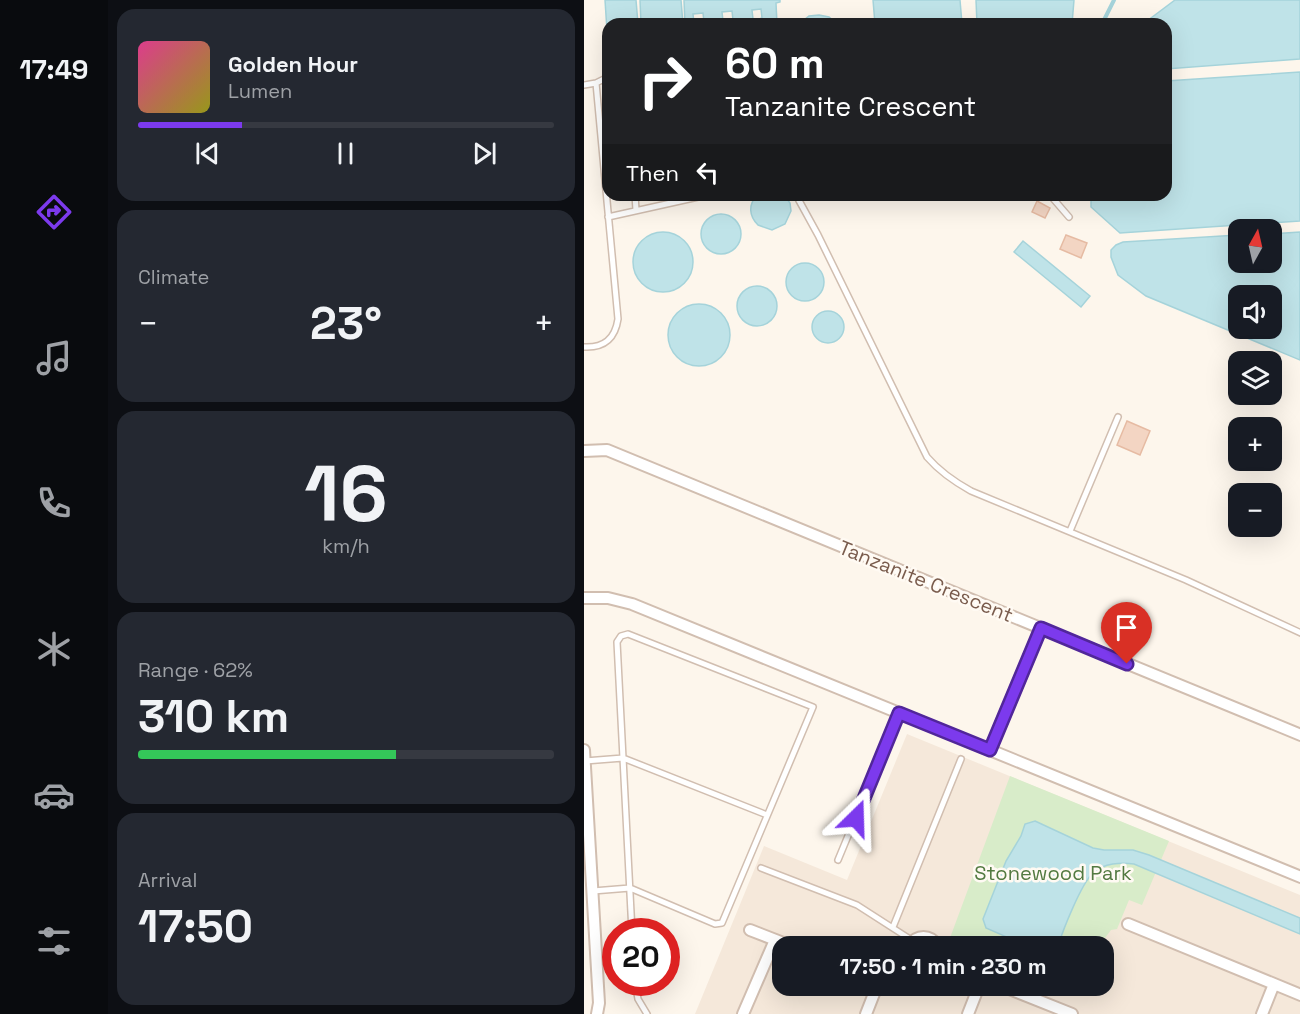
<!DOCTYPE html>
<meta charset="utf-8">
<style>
:root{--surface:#171b24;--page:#242831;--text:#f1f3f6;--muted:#9ea1a6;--line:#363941;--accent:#7c3aed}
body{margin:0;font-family:"Space Grotesk",sans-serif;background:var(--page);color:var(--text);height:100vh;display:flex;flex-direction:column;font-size:22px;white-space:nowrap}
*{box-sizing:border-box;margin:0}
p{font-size:20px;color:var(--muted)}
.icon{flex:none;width:33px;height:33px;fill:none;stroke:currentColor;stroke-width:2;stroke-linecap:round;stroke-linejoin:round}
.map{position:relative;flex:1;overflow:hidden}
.sheet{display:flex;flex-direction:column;gap:9px;padding:9px;background:#0d0f14;width:476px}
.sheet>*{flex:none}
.guide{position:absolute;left:18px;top:18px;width:570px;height:183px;border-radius:18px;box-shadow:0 6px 24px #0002;background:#202124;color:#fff;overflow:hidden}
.needle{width:39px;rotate:8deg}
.fabs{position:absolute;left:644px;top:219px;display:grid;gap:12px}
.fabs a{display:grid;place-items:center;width:54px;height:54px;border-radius:12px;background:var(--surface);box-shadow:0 6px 24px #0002;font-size:30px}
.speed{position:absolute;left:18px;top:918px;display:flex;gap:12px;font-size:30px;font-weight:700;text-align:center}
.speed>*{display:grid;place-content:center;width:78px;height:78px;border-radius:50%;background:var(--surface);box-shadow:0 6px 24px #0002;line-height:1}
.speed .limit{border:9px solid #d22;background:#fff;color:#111}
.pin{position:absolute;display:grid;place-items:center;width:51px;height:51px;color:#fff;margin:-62px -26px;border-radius:50% 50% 50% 0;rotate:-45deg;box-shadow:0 0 6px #0007}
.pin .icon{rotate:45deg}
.me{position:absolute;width:66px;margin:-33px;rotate:22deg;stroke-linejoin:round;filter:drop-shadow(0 0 4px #0008)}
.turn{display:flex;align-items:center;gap:21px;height:126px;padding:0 24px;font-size:27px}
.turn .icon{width:78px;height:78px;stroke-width:2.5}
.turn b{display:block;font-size:42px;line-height:51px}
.then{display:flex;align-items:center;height:57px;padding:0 24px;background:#0003;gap:12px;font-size:22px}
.big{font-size:45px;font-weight:600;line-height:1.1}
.sheet .widget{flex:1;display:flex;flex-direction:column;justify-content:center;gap:9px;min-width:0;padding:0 21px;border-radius:18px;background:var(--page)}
.sheet .dial{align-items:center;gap:0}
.dial b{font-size:78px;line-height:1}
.song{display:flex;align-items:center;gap:18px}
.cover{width:72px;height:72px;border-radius:9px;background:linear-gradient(135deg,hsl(330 70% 55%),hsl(60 70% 35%))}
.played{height:6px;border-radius:3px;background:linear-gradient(90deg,var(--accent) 25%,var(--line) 25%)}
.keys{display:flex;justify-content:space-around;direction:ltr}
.heat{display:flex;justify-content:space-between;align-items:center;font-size:33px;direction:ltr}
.charge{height:9px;border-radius:4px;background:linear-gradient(90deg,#34c759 62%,var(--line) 0)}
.trip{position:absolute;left:188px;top:936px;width:342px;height:60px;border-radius:18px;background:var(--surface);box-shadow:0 6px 24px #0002;font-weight:600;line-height:60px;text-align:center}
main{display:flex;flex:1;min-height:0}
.menu{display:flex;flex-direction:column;width:108px;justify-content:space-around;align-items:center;background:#090b0e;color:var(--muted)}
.menu .icon{width:42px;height:42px}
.menu .active{color:var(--accent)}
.menu b{font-size:27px;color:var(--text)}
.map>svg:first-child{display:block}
.residential{fill:#f5e8da;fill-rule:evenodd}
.green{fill:#d8ecc9}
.water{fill:#bfe3e8;stroke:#a5d3da;stroke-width:1.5;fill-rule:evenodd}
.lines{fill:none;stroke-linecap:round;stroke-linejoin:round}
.stream{stroke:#a5d3da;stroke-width:4}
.building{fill:#f3d5c3;stroke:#e6bba3;stroke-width:1.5}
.lane-casing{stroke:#d1beb0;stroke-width:8}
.street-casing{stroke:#d1beb0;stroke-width:14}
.lane{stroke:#fff;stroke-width:5}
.street{stroke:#fff;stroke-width:10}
.route-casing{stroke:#51269a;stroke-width:15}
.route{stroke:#7c3aed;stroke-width:10}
.labels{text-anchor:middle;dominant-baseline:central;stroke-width:5;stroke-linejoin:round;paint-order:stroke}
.street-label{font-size:20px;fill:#7a5c4d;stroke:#fffaf3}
.park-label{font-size:20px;fill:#537a41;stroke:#fffaf3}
</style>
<main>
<nav class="menu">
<b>17:49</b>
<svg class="icon active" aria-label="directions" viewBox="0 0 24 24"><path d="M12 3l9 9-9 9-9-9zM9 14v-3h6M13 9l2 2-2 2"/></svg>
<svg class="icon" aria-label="music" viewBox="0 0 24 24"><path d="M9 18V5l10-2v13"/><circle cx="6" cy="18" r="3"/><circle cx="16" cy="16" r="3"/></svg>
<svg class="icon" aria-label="phone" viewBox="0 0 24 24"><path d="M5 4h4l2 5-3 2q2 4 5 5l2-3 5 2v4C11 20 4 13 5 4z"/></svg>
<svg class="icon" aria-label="climate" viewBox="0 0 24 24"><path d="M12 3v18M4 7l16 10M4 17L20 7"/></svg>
<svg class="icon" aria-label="car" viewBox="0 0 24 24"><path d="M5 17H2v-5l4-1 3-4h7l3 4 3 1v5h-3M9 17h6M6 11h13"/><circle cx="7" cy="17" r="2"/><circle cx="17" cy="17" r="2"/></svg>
<svg class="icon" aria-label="filters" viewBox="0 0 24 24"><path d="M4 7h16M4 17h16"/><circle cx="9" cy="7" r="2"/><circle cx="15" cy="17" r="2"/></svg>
</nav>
<section class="sheet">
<div class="widget">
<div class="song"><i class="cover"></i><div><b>Golden Hour</b><p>Lumen</p></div></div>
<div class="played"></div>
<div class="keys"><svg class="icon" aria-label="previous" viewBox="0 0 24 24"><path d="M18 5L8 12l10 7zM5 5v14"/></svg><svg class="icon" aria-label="pause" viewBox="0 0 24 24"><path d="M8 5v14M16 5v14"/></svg><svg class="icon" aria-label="next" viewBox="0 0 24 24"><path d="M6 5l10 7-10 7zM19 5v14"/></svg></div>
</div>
<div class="widget"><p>Climate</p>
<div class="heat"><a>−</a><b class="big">23°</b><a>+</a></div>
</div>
<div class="widget dial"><b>16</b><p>km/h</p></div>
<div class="widget"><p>Range · 62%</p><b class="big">310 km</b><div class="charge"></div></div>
<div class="widget"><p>Arrival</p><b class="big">17:50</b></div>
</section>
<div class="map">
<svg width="717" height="1014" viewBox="0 0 717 1014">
<rect width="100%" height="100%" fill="#fdf6ec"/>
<path class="residential" d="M323,734l393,161v119h-605l69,-168 83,34zM198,946h321v40h-321z"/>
<path class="green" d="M426,776l159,65 -27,64 -13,-5 -12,29 -6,1 -12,16h-152z"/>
<path class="water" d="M21,0h31l2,24h-30v22z
M56,0h41l2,24h-42z
M100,0h96v2l-4,1 1,21h-18v-5l3,-1 -1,-9 -9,1 1,9h4v5h-28v-4h4l-1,-9 -10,1 1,9h4v3h-27l4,-2 -1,-9 -10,1 1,9 3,1h-12z
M289,0h87l2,24h-87z
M392,0h98l-2,24h-95z
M591,0h125v59l-134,10v-45h-23z
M235,15l10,2 8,7h-38l10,-8z
M716,72v149l-180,12 -29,-26v-12h75v-114z
M173,195h27l6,8 1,8 -6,13 -13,6 -14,-5c-9,-9 -10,-20 -1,-30z
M117 234a20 20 0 1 1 40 0a20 20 0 1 1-40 0Z
M716,232v128l-154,-64 -28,-21 -7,-18v-7l5,-5 7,-3 115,-7v27h33v-28zM654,296h33v32h-33z
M49 262a30 30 0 1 1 60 0a30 30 0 1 1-60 0Z
M439,241l67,55 -9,11 -67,-55z
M202 282a19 19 0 1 1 38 0a19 19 0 1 1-38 0Z
M153 306a20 20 0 1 1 40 0a20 20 0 1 1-40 0Z
M84 335a31 31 0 1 1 62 0a31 31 0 1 1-62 0Z
M228 327a16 16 0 1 1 32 0a16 16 0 1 1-32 0Z
M451,821l58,27 11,2h29l16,5 151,63v16l-166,-70c-13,-2 -30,-1 -41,9 -12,11 -30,57 -35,73h-31l-41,-18 -3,-9 23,-58 15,-25 4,-12z"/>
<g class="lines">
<path class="stream" d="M518,24l12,-24"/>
</g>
<path class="building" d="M453,201l13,7 -5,10 -13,-6z
M482,235l21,8 -6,15 -21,-9z
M543,421l23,10 -10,24 -23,-10z"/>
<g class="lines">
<defs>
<path id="lane" d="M0,85l12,-2 12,-6
M51,195l1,15
M212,195l22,40 109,222c13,15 26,24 44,34l215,89 115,53
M466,195l19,22
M24,217l99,-22
M0,347c20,1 31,-8 34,-28l-22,-236
M486,531l48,-114
M1,761l38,-3 144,57
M254,860l61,-147
M177,868l96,37 56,36
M9,891l37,-3 85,36 7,-1 91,-216 -185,-73 -7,2 -4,6 15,290
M309,927l68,-168
M51,982l3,17 9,15"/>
<path id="street" d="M0,451l23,-1 694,285
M0,598h24l24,6 669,273
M0,750l15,253 -2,11
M406,750l51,-122
M544,924l173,71
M166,930l41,16
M325,946c8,-12 21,-12 29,0
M418,986l70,28
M159,1014l32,-74
M282,1014l11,-28
M384,1014l11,-28
M678,1014l12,-30"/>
</defs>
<use href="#lane" class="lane-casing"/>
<use href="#street" class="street-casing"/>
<use href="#lane" class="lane"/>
<use href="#street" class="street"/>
</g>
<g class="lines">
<defs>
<path id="route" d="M272,818l43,-105 91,37 51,-122 86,36"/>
</defs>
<use href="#route" class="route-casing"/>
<use href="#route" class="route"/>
</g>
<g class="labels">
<g class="street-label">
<text transform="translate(342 581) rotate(22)">Tanzanite Crescent</text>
</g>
<g class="park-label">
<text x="469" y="873">Stonewood Park</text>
</g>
</g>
</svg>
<div class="fabs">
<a><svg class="needle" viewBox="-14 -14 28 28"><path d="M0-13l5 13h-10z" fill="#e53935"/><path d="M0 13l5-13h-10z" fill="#9ea1a6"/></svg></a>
<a><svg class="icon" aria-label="sound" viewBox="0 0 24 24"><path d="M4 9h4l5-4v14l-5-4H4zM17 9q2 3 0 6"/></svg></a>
<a><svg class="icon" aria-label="layers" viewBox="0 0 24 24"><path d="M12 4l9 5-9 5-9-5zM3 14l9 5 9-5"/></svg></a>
<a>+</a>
<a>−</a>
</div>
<div class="speed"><div class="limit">20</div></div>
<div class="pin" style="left:543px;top:664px;background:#d93025"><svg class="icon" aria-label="arrive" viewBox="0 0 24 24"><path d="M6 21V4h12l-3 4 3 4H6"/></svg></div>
<svg class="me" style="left:272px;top:818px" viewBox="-20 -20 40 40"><path d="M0-17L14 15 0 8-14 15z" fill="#7c3aed" stroke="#fff" stroke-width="4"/></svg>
<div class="trip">17:50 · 1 min · 230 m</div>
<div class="guide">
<div class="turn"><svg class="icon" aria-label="right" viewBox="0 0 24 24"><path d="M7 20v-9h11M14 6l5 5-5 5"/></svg><div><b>60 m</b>Tanzanite Crescent</div></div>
<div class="then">Then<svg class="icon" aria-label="left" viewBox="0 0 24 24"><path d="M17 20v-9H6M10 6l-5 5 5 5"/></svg></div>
</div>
</div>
</main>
